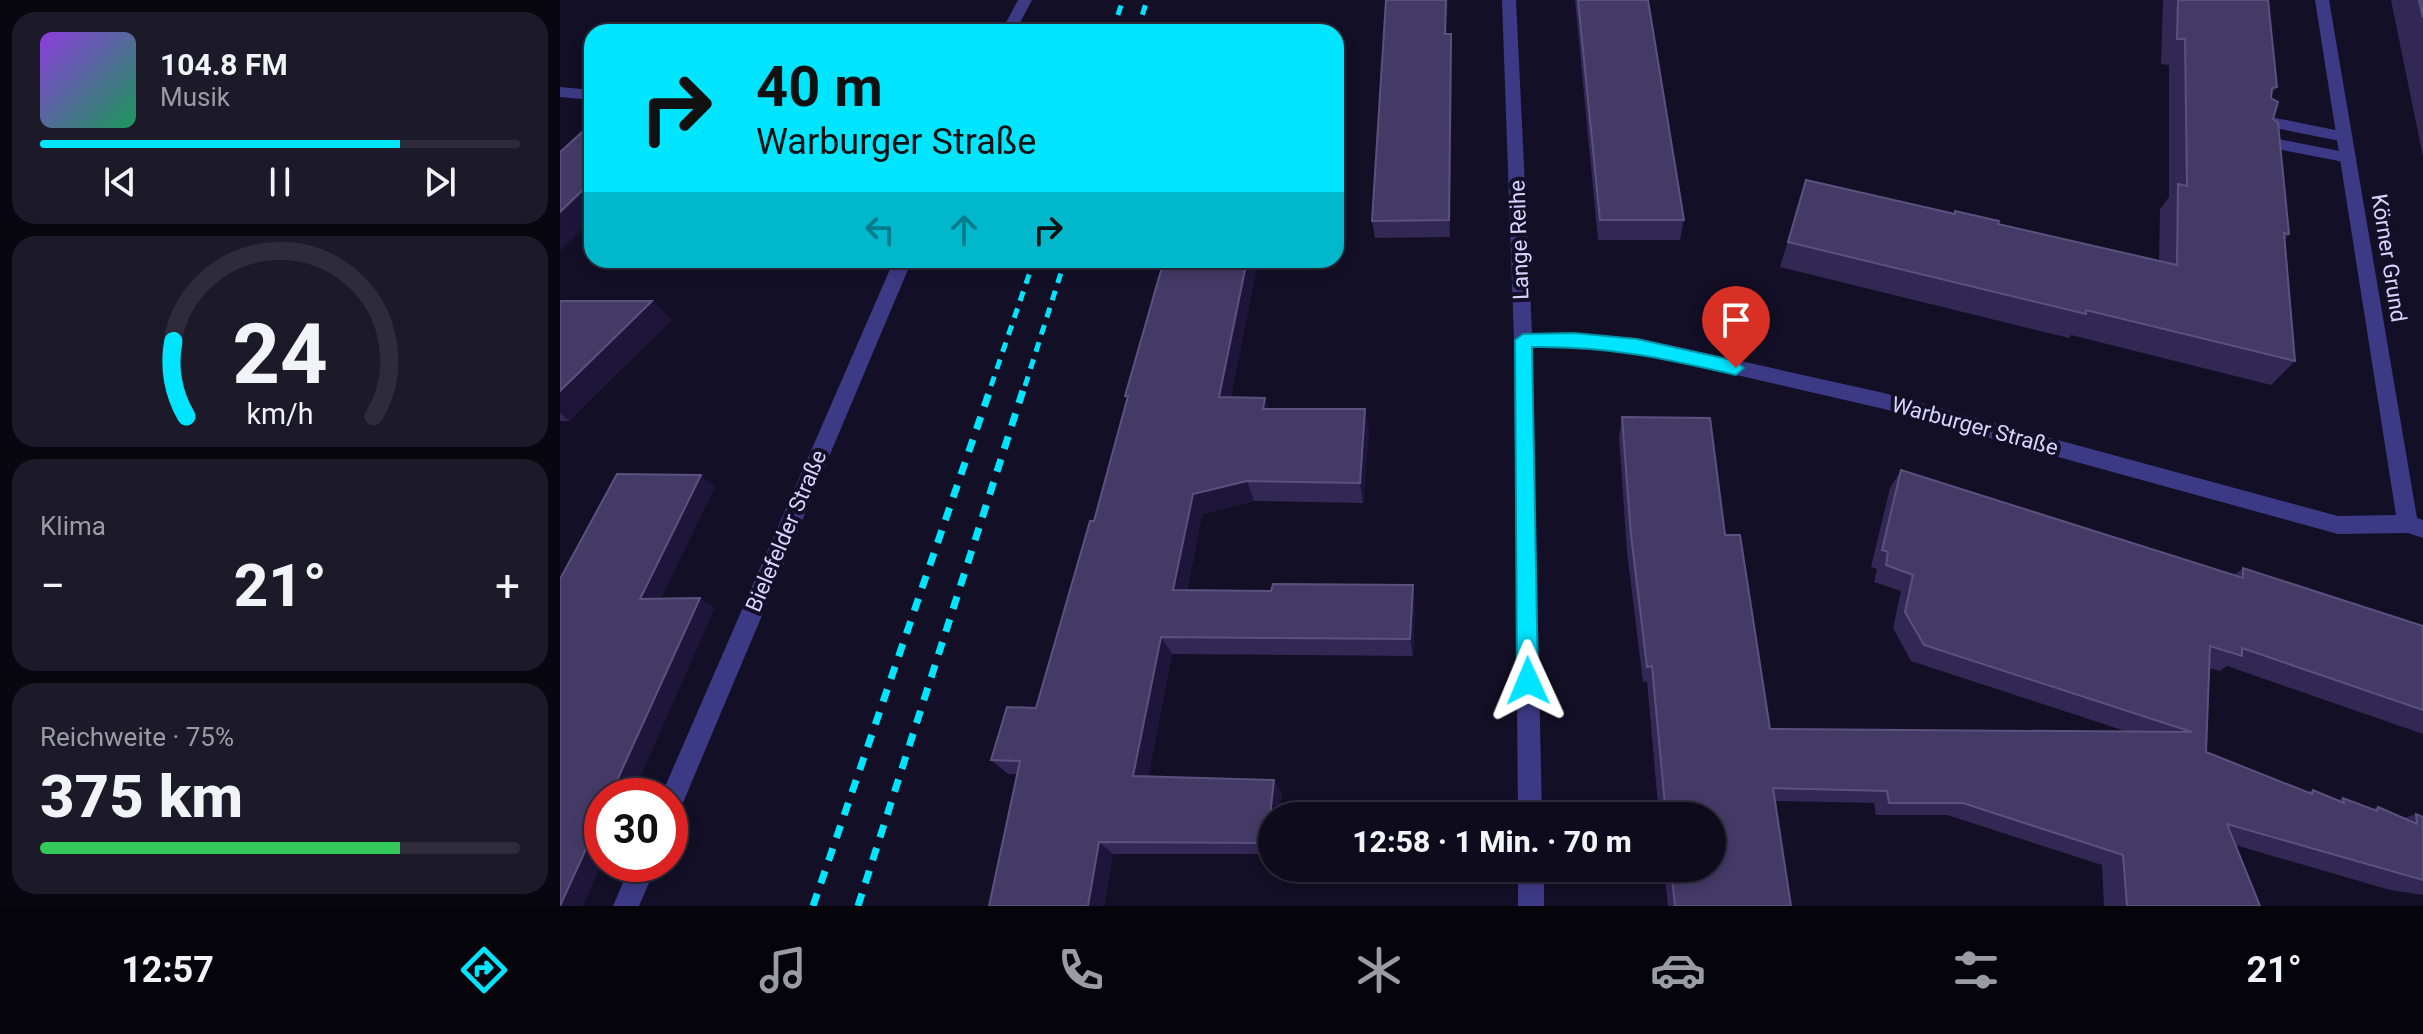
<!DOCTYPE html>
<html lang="de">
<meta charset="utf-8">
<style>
:root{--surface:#0e0b1c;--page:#1c1929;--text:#f1f3f6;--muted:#9b9ba3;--line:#2e2b3b;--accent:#00e5ff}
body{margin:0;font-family:Roboto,sans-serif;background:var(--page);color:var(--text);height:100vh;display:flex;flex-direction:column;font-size:30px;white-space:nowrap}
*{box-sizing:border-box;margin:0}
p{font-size:26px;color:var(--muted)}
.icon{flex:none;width:44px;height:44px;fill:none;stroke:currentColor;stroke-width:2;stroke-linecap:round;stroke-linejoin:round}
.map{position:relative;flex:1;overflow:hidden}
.side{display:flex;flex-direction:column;gap:12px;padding:12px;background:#08060f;width:560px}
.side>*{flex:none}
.guide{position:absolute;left:24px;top:24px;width:760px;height:244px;border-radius:24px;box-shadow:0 4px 12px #0003,0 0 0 2px var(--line);background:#00e5ff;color:#111;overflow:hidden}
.speed{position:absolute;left:24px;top:778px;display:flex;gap:16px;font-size:40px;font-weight:700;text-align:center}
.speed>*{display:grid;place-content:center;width:104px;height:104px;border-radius:50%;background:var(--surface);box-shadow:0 4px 12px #0003,0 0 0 2px var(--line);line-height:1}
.speed .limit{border:12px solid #d22;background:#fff;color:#111}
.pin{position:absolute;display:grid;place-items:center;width:68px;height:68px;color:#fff;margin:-82px -34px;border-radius:50% 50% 50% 0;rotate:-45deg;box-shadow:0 0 8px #0007}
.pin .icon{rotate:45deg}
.me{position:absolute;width:88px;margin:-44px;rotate:359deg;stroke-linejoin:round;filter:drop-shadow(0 0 6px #0008)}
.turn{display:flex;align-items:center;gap:28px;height:168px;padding:0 40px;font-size:36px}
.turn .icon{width:104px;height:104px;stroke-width:2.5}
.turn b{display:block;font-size:56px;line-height:68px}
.lanes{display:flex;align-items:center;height:76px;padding:0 40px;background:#0003;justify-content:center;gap:40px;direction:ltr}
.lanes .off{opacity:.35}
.big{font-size:60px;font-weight:800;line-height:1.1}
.side .tile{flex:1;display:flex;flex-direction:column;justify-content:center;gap:12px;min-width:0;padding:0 28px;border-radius:24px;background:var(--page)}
.side .dial{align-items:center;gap:0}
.dial svg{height:208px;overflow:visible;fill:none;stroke:var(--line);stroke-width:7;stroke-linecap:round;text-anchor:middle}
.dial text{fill:var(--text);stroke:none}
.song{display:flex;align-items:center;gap:24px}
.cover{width:96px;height:96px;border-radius:12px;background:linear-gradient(135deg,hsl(270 70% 55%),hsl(150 70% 35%))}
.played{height:8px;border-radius:4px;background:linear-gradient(90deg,var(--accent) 75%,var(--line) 75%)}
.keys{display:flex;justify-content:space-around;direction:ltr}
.heat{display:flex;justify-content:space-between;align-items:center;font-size:44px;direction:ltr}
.charge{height:12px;border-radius:6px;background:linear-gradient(90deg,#34c759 75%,var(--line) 0)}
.trip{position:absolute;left:698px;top:802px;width:468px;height:80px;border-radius:40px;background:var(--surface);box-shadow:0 4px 12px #0003,0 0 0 2px var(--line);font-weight:800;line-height:80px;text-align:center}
.tab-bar{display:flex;height:128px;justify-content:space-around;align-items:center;background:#06040b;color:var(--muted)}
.tab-bar .icon{width:56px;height:56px}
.tab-bar .active{color:var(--accent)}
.tab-bar b{font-size:36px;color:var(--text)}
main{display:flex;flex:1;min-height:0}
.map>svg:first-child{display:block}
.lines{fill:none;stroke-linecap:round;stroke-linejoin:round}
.lane{fill:#3d3a85;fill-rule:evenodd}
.street{fill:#3d3a85;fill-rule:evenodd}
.rail-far1{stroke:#00e5ff;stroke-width:5;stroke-dasharray:10 8;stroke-linecap:butt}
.rail{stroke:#00e5ff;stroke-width:7;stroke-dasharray:13 11;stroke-linecap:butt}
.wall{fill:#312854}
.shaded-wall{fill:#1d163a}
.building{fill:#433a66;stroke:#5a527e;stroke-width:2}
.route{fill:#00e5ff;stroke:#0095a6;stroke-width:2}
.labels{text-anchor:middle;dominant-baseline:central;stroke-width:8;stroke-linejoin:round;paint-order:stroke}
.street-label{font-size:22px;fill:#d9d4ff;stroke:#130f26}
</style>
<main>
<section class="side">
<div class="tile">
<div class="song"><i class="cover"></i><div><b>104.8 FM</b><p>Musik</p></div></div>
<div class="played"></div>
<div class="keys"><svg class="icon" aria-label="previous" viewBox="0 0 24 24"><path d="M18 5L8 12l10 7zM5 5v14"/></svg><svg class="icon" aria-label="pause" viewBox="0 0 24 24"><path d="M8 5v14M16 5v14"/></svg><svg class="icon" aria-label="next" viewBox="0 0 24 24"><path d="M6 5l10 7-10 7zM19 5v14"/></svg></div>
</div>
<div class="tile dial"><svg viewBox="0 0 100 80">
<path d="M14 69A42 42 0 1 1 86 69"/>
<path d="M14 69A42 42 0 0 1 9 40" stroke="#00e5ff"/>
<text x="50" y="56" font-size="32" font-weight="700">24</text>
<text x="50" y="72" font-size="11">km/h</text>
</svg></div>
<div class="tile"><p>Klima</p>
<div class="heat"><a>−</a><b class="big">21°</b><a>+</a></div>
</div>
<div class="tile"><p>Reichweite · 75%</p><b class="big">375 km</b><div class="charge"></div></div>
</section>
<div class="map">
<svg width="1863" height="906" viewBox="0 0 1863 906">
<rect width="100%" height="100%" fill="#130f26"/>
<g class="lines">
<path class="lane" d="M0,87l32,3v10l-32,-3z
M1701,115l84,17 8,5 -8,5 -90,-18v-8z
M1703,136l86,17 8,5 -8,5 -92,-18v-8z"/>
<path class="street" d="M458,0h14l-17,32h-14z
M942,0h14l16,333 105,5 247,55 454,123 58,-1 -81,-515h14l88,518 6,2v18l-15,-5 -70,1 -454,-125 -247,-57 -105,-5 10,469h-24l-4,-476z
M334,260h18l-233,552 -9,3v-19h-9z
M71,864h26l-18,42h-26z
M958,868h26v38h-26z"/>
<path class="rail-far1" d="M552,32l11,-32
M577,32l10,-32
M431,386l43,-126
M465,386l40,-126"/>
<path class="rail" d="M253,906l179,-522
M298,906l167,-522"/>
</g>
<path class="wall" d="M1015,0h73l36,220 -4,20h-82z
M1603,0h105l9,87 -6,7 2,25 16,115 -4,5 10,122 -24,24 -200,-50 -2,3 -289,-71 26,-87 148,34 1,-3 43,13 161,37 1,-52 9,-12v-132l-8,-1z
M1831,0h32v157z
M887,34h4l1,18 -2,185 -75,1 -3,-17z
M604,260h94l-27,137 38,12 100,21 -6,73 -109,-2 -52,13 -15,76 84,1 142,-6 2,18 -2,53 -241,-2 -24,123 134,16 -3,23h-7v38h-159l-9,52 -86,-132h-10l-17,-14 45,-52 58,-187 33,-121 -2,-4z
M0,301h92l19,19 -102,101h-9z
M1062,417l103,118 45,194 358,3 -217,-71 -18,-33 8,-37 -27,-9 3,-13 -6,-2 19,-79 11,-18 333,105 9,-7 180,58v108l-196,-68 -7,5 -11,-3 -3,84 102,40 5,-2 25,10 5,-2 30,11 5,-2 26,11 12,-4 7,3v78l-33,-5 -155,-45 25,61h-156l-2,-41 -155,-50h-71l-2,-12 -99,-2 16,105h-123l-4,-38h48v-52h-53l-12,-135 -4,1 -16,-130 -8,-115z"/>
<path class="shaded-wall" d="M886,0h2l-2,52 -1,-18z
M891,34l1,18 -2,185 -1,-17z
M32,181v38l-32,32v-39z
M687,260h11l-31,158 -8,-21z
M92,301l19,19 -102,101 -9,-8v-22z
M705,398l7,21 -9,-10z
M805,409l4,21 -6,73 -3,-20z
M141,475l14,12 -59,122 -16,-10z
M687,481l7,20 -52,13 -19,94 -10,-18 20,-96z
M853,585l2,18 -2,53 -3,-17z
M140,598l15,10 -83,188h-22z
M601,637l11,17 -26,136 -13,-14z
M714,780l8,13 -3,23h-7v35l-5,-8z
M42,814v50l-19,42h-23z
M539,842l14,12 -9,52h-16z"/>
<path class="building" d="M826,0h60l-1,34h6l-2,186 -77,1z
M1018,0h70l36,220h-84z
M1618,0h90l9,87 -5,1 -1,10 7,4 -5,17 5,4 11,111 -5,-1 11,128 -209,-51v4l-298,-72 18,-62 149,34v-3l44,10 -1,3 179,41 1,-81 9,2 -2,-147h-8z
M1859,0h4v18z
M32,123v58l-32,31v-60z
M604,260h83l-28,137 46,1 -2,11h102l-5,74 -113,-2 -54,13 -20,96 98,1 2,-7 140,1 -3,54 -249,-2 -28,139 141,4 -7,63 -168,-1 -11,64h-99l31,-145 -29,-1 16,-53 29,1 54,-187h4l34,-125h-3z
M0,301h92l-92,90z
M1062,417l88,1 15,117h15l30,194 422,3 -268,-87 -19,-33 8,-37 -27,-10 2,-13 -6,-2 19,-80 342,108v-10l180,58v84l-181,-62v8l-32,-10 -4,106 106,42 1,-4 31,13 -1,-5 34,13 1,-4 39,17 -1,-10 7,3v63l-196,-56 33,82h-133l-4,-51 -160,-52h-74l-2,-12 -114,-3 18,118h-116l-4,-38h41v-52h-46l-14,-150 -5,1 -16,-132z
M57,474l84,1 -61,124 60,-1 -90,198h-8v18l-42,92v-327z"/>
<path class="route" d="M1014,333l63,6 99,22 8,7 -8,7c-73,-17 -129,-29 -204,-28l6,334 -3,7 -7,3 -8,-3 -3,-7 -2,-341 8,-6z"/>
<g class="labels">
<g class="street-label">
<text transform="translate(959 240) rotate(-92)">Lange Reihe</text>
<text transform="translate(1829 258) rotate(81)">Körner Grund</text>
<text transform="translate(1415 426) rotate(15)">Warburger Straße</text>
<text transform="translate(226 531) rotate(-67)">Bielefelder Straße</text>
</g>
</g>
</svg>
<div class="speed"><div class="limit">30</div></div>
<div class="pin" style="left:1176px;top:368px;background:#d93025"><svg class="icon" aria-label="arrive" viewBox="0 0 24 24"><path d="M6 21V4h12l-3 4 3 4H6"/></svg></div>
<svg class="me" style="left:968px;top:681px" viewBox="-20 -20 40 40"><path d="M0-17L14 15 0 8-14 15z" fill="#00e5ff" stroke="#fff" stroke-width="4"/></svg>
<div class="trip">12:58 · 1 Min. · 70 m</div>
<div class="guide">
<div class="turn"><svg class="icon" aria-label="right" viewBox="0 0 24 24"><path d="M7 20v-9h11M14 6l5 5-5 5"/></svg><div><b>40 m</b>Warburger Straße</div></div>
<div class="lanes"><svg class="icon off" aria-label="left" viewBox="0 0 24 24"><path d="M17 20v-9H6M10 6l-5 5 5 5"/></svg><svg class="icon off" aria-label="ahead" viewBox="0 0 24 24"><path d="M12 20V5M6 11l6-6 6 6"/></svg><svg class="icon" aria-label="right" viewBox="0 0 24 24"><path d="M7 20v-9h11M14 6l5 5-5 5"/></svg></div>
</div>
</div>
</main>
<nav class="tab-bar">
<b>12:57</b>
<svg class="icon active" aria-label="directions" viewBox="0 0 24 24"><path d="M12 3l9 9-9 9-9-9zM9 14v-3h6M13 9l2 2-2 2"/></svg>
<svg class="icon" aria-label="music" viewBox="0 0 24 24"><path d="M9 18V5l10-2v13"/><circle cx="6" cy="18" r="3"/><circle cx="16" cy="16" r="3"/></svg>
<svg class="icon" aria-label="phone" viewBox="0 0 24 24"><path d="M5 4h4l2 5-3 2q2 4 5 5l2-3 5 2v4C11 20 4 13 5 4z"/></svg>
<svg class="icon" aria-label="climate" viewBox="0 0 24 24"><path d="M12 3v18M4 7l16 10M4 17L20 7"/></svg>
<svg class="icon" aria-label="car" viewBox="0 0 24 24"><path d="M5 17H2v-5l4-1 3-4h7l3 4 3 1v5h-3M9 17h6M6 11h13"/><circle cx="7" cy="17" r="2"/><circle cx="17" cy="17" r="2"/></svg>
<svg class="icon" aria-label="filters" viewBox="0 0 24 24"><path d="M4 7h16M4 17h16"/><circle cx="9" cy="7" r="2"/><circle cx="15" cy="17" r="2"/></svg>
<b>21°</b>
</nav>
